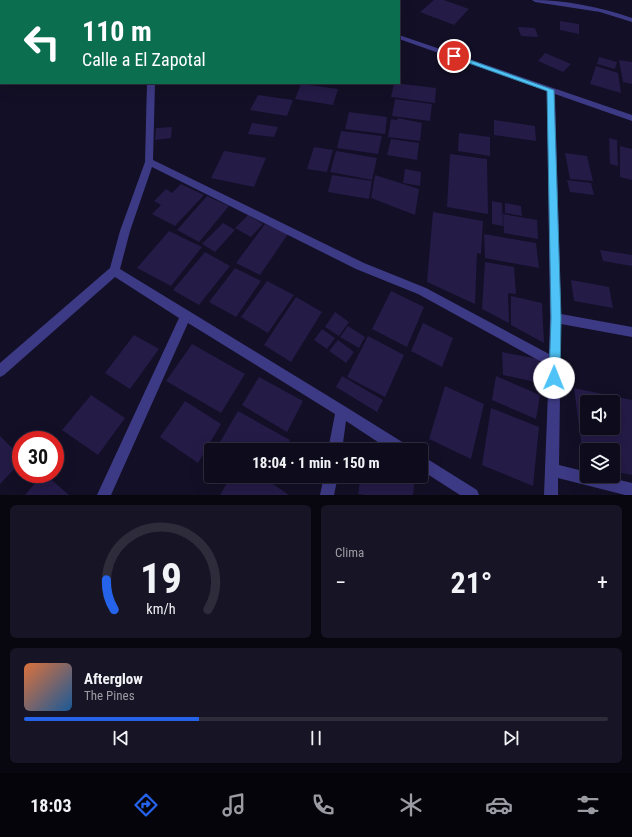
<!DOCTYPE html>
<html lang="es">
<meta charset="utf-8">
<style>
:root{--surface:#0e0b1c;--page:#171425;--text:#f1f3f6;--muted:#9b9ba3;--line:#2e2b3b;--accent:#2563eb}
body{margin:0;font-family:"Roboto Condensed",sans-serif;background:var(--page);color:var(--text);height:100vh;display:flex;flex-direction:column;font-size:15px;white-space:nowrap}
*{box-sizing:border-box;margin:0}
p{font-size:13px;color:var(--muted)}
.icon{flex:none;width:22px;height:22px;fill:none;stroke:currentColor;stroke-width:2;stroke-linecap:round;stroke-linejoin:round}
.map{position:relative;height:495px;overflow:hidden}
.drawer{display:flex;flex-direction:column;gap:10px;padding:10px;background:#08060f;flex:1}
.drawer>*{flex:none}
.top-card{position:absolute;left:0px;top:0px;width:400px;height:84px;box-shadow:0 4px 16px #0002,0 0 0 1px var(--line);background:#0b6e4f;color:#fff;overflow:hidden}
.buttons{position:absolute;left:580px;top:395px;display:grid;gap:8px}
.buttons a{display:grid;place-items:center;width:40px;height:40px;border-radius:4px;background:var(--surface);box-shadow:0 4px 16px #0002,0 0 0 1px var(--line);font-size:20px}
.speed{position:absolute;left:12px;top:431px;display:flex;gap:8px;font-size:20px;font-weight:700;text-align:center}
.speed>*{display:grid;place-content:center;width:52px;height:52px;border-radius:50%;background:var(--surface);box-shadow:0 4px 16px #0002,0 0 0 1px var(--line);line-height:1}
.speed .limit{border:6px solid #d22;background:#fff;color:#111}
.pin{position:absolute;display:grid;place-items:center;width:34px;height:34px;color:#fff;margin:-17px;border:2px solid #fff;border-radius:50%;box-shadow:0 1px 4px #0007}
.me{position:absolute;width:44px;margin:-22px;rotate:1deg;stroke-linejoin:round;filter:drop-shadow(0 0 3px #0008)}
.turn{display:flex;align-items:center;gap:14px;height:84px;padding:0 16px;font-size:18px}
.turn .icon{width:52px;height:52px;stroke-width:2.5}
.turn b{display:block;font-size:28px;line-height:34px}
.big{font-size:30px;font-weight:700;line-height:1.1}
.drawer .card{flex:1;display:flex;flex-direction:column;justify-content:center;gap:6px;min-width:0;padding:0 14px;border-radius:6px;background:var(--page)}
.drawer .dial{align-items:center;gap:0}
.dial svg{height:104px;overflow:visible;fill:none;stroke:var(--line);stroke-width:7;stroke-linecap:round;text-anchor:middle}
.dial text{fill:var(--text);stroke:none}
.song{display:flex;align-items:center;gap:12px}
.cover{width:48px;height:48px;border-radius:6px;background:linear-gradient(135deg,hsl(20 70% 55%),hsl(210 70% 35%))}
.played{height:4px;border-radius:2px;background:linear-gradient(90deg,var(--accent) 30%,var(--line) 30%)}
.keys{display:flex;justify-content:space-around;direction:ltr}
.heat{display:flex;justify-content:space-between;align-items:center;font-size:22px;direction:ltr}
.drawer .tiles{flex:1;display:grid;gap:10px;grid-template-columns:1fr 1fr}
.card:last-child{grid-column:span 2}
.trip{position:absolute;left:204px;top:443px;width:224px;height:40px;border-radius:4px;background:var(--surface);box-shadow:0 4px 16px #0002,0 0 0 1px var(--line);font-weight:700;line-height:40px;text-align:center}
.tab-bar{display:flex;height:64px;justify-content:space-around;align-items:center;background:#06040b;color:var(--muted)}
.tab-bar .icon{width:28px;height:28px}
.tab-bar .on{color:var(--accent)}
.tab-bar b{font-size:18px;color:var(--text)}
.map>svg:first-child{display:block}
.building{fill:#241b47;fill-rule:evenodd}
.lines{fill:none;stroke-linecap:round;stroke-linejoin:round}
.minor{fill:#3d3a85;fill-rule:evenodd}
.route{fill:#4fc3f7;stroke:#337fa1}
</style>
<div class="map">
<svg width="632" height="495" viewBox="0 0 632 495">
<rect width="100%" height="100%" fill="#130f26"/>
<path class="building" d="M434,0h10l25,9 -15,16 -34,-13z
M560,21l19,3v10l-19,-4z
M518,27l17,1 3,9 -17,-1z
M545,53l26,11 -8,8 -25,-11z
M599,57l18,5 -2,7 -18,-5z
M619,60l13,2v22l-9,-2z
M596,66l22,7 3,20 -31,-9z
M394,83l42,5 -1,15 -44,-6z
M301,84l37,5 -5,16 -38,-6z
M258,95l35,5 -6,16 -37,-6z
M395,99l37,5 -2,17 -38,-5z
M349,112l38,5 -2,17 -40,-5z
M398,118l24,5 -2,18 -32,-4 3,-18 6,1z
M494,120l41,6 1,15 -42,-6z
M252,123l26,4 -4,10 -26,-3z
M172,127l-1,11 -16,2 1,-12z
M341,131l41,5 -4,18 -41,-6z
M459,133l31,4v19l-32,-5z
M609,138l8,2 1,26 -8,-2z
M391,139l28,4 -2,17 -30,-5z
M620,146l12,3v31l-12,-3z
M314,147l19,3 -6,22 -20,-3z
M224,151l42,7 -12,29 -43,-9z
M336,151l41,7 -5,22 -42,-8z
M565,153l22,3 6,25 -23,-2z
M450,154l37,5 1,55 -41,-7z
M405,169l16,3 -1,14 -17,-3z
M332,175l40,6 -3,18 -41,-7z
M375,175l44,14 -4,26 -44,-17z
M567,180l24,3 3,12 -24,-3z
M181,184l23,11 -29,31 -23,-12 9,-9 -7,-4 12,-12 6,4z
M207,196l22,10 -30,36 -22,-12z
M492,201l10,2 1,23 -11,-2z
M505,203l16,3 1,10 -17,-3z
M433,212l50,9 -2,33 -4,-1 -2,51 -48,-22z
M503,214l34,6 1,19 -34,-6z
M248,215l15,9 -12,13 -16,-9z
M223,223l12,7 -20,22 -13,-8z
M265,224l23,10 -28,41 -24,-12z
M169,231l33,16 -31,39 -34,-18z
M484,234l52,9 3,25 -54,-10z
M600,250l32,5v11l-29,-5z
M205,252l25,14 -31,39 -26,-15z
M485,262l29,5 2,27 -8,-1 1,30 -27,-14z
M235,268l26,13 -25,36 -27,-15z
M571,280l38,7 4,21 -39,-7z
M267,281l27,14 -26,38 -27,-16z
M391,291l33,16 -17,40 -35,-18z
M511,296l31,7 2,40 -33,-18z
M296,297l26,15 -31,50 -27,-17z
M335,312l14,10 -10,14 -14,-9z
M423,323l30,15 -11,29 -31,-16z
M348,326l17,11 -6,11 -19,-11z
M322,329l13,9 -8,11 -13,-9z
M134,335l25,14 -29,40 -25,-16z
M368,336l36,19 -19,42 -38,-20z
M338,340l16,12 -8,11 -17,-12z
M192,344l53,30 -24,39 -55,-32z
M502,352l37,7 1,24 -37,-8z
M342,376l41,24 -6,12 -41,-25z
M496,376l44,19 -4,24 -44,-19z
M259,377l44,24 -16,31 -45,-27z
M445,386l39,18 -13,55 -42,-20z
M574,388l58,12v75l-19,-4v-21h-26v15l-3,-1zM587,402h26v26h-26z
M91,395l34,23 -27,37 -36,-25z
M185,401l36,23 -23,39 -38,-26z
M491,408l48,19 -6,59 -51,-21z
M238,411l52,29 -5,10h-51l-14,-8z
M0,436l21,21v5l-21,22z
M43,474h2l24,21h-44z
M231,476h30l28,19h-69z
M361,476h54l-2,19h-48l-7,-1z"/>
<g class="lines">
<path class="minor" d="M152,0h6v1h-6z
M290,0h7l1,1h-7z
M532,0c34,0 68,7 100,18v4l-32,-10 -65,-10z
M399,35l233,80v6l-77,-27 6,220 71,13v10l-71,-13 -2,141 28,7v4h16l29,7v12h-7l-67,-17v17h-14l5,-129 -131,-72 -62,-25 -204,-102 -22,64 -10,38 226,138 61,38 2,5h-19l-44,-29 -4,29h-14l7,-36 -147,-91 -77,172h-14l82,-177 -64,-41 -111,98 -4,2v-14l110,-95 10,-37 25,-69 2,-79h8l-2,77 211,103 62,25 123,66 1,-36 -3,-227 -148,-52z
M421,455l56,35 2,5h-19l-39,-25z
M324,476h14l-4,19h-14z"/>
</g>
<path class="route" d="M452,55h4l98,35 7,228 -1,60 -2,4 -4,1 -3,-1 -2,-4 2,-60 -4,-227 -95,-34z"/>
</svg>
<div class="buttons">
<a><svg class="icon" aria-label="sound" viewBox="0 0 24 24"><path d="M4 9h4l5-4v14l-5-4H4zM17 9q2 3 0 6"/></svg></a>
<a><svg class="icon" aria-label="layers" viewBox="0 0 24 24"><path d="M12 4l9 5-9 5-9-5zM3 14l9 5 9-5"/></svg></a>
</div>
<div class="speed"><div class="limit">30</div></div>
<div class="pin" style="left:454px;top:56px;background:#d93025"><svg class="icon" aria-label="arrive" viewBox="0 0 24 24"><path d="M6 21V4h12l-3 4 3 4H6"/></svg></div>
<svg class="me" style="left:554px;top:378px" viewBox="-20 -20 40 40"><circle r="19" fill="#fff"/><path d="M0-13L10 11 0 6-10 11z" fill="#4fc3f7"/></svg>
<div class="trip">18:04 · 1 min · 150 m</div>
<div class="top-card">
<div class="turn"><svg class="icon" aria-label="left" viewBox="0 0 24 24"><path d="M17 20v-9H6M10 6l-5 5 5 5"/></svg><div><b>110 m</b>Calle a El Zapotal</div></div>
</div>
</div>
<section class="drawer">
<div class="tiles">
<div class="card dial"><svg viewBox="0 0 100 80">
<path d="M14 69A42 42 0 1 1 86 69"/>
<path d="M14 69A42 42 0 0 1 8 46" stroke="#2563eb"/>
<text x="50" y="56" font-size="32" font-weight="700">19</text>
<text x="50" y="72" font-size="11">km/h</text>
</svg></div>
<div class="card"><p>Clima</p>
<div class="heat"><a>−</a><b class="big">21°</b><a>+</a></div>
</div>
<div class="card">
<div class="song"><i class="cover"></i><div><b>Afterglow</b><p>The Pines</p></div></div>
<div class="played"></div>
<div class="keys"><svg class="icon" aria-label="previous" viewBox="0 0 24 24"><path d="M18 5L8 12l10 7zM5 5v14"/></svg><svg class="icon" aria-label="pause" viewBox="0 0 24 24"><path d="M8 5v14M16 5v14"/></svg><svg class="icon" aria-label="next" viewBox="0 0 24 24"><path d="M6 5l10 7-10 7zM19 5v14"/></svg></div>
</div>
</div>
</section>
<nav class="tab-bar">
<b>18:03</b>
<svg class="icon on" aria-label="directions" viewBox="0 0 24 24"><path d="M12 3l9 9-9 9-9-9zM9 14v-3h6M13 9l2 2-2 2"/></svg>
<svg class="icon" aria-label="music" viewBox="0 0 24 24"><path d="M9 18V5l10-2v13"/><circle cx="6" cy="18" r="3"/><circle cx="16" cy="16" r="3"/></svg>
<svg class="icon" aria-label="phone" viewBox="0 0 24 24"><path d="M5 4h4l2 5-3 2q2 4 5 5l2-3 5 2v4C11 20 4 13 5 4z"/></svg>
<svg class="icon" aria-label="climate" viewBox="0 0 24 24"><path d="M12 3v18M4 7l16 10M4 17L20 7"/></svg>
<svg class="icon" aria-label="car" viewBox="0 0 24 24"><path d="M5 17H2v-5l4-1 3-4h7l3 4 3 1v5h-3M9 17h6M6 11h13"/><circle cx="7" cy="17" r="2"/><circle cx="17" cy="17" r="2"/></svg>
<svg class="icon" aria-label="filters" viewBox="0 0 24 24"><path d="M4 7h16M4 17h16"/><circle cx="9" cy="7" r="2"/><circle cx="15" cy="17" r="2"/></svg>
</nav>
